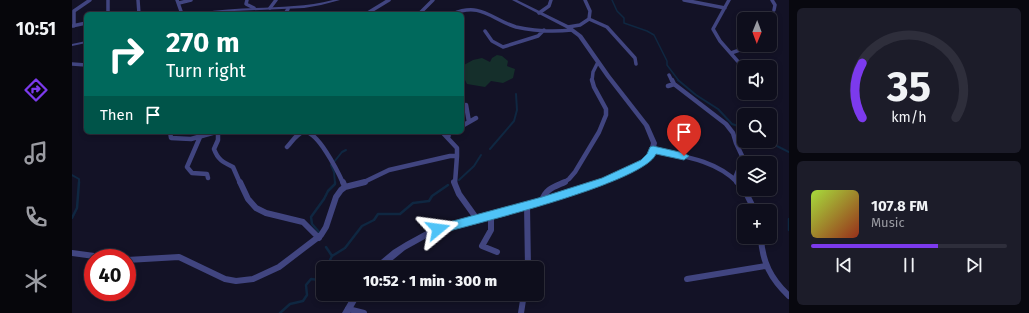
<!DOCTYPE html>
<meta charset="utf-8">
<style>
:root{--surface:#0e0e1c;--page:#1c1c29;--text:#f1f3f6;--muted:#9b9ca3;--line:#2e2e3b;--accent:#7c3aed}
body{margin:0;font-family:"Fira Sans",sans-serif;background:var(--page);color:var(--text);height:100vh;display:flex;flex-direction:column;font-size:15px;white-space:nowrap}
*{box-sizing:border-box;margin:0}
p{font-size:13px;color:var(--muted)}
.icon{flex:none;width:22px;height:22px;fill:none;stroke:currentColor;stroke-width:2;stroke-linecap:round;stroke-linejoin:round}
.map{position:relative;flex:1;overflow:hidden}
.drawer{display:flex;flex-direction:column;gap:8px;padding:8px;background:#08080f;width:240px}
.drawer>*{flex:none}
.top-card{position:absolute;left:12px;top:12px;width:380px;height:122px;border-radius:6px;box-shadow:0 2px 6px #0003,0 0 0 1px var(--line);background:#00695c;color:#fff;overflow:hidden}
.needle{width:26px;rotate:181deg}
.tools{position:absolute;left:665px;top:12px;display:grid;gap:8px}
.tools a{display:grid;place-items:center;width:40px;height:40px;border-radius:6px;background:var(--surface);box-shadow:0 2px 6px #0003,0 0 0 1px var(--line);font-size:20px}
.speed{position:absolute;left:12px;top:249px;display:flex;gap:8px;font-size:20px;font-weight:700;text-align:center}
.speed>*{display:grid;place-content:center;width:52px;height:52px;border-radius:50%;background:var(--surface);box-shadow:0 2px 6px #0003,0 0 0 1px var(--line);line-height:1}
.speed .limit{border:6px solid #d22;background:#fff;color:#111}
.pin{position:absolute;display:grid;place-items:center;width:34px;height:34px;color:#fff;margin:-41px -17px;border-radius:50% 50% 50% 0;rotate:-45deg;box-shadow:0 0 4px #0007}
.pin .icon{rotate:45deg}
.me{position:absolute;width:44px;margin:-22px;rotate:74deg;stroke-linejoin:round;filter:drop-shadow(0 0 3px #0008)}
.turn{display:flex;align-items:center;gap:14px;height:84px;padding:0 16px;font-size:18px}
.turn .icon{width:52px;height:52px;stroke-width:2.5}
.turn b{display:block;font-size:28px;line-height:34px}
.then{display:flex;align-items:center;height:38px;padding:0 16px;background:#0003;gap:8px;font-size:15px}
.drawer .card{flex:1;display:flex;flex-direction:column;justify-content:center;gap:6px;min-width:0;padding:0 14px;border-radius:6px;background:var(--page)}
.drawer .dial{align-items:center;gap:0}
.dial svg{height:104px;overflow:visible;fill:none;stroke:var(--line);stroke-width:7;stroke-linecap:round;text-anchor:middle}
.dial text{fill:var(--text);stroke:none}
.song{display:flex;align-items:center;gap:12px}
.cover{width:48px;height:48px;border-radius:6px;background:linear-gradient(135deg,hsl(80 70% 55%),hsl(10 70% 35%))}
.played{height:4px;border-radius:2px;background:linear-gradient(90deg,var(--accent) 65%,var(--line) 65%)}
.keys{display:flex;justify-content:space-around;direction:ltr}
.trip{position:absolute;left:244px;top:261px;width:228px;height:40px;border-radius:6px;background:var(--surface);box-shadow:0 2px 6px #0003,0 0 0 1px var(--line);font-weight:800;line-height:40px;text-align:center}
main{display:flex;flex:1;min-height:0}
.menu{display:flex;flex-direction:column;width:72px;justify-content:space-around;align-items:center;background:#06060b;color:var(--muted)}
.menu .icon{width:28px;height:28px}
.menu .on{color:var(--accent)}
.menu b{font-size:18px;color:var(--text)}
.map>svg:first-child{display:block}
.green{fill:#152f2b}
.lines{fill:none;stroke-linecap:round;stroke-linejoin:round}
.stream-far2{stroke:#0f2741;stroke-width:1.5}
.stream-far1{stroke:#0f2741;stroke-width:2}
.stream{stroke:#0f2741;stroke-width:2.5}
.minor-far2{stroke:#414580;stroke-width:3.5}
.minor-far1{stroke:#414580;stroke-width:4.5}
.minor{stroke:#414580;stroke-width:6}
.tertiary{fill:#414580;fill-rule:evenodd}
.route{fill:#4fc3f7;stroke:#337fa1}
</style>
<main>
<nav class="menu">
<b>10:51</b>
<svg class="icon on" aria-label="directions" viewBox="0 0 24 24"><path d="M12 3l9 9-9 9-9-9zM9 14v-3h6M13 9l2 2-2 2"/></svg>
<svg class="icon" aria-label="music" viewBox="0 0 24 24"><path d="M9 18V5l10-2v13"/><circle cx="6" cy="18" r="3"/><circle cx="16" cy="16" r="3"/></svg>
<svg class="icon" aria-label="phone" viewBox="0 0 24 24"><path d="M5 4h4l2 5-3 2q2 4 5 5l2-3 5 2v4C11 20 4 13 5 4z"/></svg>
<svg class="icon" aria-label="climate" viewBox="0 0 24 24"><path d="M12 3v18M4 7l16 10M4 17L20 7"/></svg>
</nav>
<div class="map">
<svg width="717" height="313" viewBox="0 0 717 313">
<rect width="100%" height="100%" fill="#131226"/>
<path class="green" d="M425,55l5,1 6,5 -1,5 8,3 -2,9 -10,5 -12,-2 -6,6 -18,-3 -5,-10v-8l11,-6 9,-2 8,4 2,-4z"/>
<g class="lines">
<path class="stream-far2" d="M540,0l5,11 7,7v5l23,8 7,4 13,26v4l12,16"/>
<path class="stream-far1" d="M606,80l18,15 22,14 14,15 12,4
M695,141l22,11
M418,149l24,-28 3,-11 -1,-16
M262,162l8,-10 4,-2
M259,165l3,7 1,11
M0,175l7,4v4
M387,180l15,-14 7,-11"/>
<path class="stream" d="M0,218l5,-10 2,-26
M717,219v11
M247,232l-7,-8 -1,-7 13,-18 4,-8 7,-7v-2
M254,247l6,9
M254,268l6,-12 13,-8 17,-22 12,-6 4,-6h22l13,-11 16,-2 3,-5 16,-11
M208,313l10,-9 13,-3 4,-6 -1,-10 5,-6 8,1 4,-4"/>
<path class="minor-far2" d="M36,0v14
M66,0l1,14
M105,0l5,14
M175,0l-1,4 8,4
M612,0l41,8
M657,0l-16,29 7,12 21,24
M700,0l3,5 -1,5
M107,3l12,-3
M198,8l6,-8
M467,13l10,-7 2,-6
M56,14l11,-2
M213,14l3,-5
M294,14l23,-14
M347,14l14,-14
M380,14c30,-12 38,5 64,13 18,4 37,5 56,3
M517,19l18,8 28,31 1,6
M0,26l14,-3
M2,26v-15l16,-11
M496,27l12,-2 9,-6 1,-8 -5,-11
M413,31l7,10 11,6 35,-11 6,-6
M659,53l23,-8
M0,64l14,1
M597,75l3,6
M520,81l1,-9 5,-10"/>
<path class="minor-far1" d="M600,80l2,4 52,40 7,9 3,10
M596,86l6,-2
M394,105l3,17
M390,126l14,-8
M98,132l1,6 20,1 25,-7
M146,132v8l-4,9c4,11 9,13 19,18l7,16
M370,132l15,16v8
M128,137l-13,30 5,6 15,1 1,4
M376,138l1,-4 3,-2
M215,147c5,-5 9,-13 16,-15 14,-3 35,40 40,51
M581,150c29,6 63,10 85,33
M663,178l8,-20 -7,-15 8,-3
M290,183l27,-13 61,-14h7l-2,27
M491,183l6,-4 6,-7 24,-40 7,-17v-6l-12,-22 -2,-7"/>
<path class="minor" d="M168,182l8,17 8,9 10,5 37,9 16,16
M271,182l2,5
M382,182l5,12 18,25
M665,182l7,7
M672,189l11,22
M470,201c3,-12 12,-14 23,-19
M455,205l1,63
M419,215v15l-9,16 15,6
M689,237c1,25 10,42 28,59
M0,253l37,5
M55,260l52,-3 46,22 11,2 17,-2 26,-12 42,-32 5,-8 10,-30 5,-7 4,-3 20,-5
M615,279l78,-13
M276,309l16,4
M449,313l3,-19"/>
<path class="tertiary" d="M261,0h7l-19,5 -17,3 -70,3 -27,3h-9l2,-1c44,-8 90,-2 133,-13z
M440,0h5l53,26 12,9 28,40 39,50 8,18 -2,9 -5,9 -4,3 -39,19 -65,21 -110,31 -27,15 -22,18h-9l1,-2 6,-6 12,-10 13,-8 22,-12 114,-32 61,-19 39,-19 4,-3 3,-5 2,-9 -7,-17 -38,-49 -28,-40 -12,-9z
M14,41v2l-14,3v-2z
M281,294h8l-11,19h-8z"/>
</g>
<path class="route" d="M581,146l31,7 5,3 -5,4 -28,-6c-12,29 -182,70 -218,80l-4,-1 -1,-4 1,-3 4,-1 104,-28 60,-19 39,-18 6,-6 3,-7z"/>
</svg>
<div class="tools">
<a><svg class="needle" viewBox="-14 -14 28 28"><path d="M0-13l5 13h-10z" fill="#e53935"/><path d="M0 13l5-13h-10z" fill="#9b9ca3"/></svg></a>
<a><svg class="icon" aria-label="sound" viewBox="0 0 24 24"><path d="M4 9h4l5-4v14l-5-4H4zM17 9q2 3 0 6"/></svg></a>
<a><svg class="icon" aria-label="search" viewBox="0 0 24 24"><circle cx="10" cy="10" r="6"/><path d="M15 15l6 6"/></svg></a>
<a><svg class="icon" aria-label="layers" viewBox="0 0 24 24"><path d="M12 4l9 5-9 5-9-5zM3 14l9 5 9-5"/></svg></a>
<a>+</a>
</div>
<div class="speed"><div class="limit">40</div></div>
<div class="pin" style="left:612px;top:156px;background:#d93025"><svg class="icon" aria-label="arrive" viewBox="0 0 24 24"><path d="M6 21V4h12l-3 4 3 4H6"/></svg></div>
<svg class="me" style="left:366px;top:229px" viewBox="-20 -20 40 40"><path d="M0-17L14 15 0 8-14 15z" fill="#4fc3f7" stroke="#fff" stroke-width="4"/></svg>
<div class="trip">10:52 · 1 min · 300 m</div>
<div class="top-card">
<div class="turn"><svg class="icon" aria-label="right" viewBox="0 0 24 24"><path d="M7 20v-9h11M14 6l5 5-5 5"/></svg><div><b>270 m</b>Turn right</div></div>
<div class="then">Then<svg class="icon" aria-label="arrive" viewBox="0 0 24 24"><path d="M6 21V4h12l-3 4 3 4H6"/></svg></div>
</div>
</div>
<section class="drawer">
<div class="card dial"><svg viewBox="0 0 100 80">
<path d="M14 69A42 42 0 1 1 86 69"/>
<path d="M14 69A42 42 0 0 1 14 27" stroke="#7c3aed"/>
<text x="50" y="56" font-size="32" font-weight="700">35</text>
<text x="50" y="72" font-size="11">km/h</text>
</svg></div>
<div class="card">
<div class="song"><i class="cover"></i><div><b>107.8 FM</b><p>Music</p></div></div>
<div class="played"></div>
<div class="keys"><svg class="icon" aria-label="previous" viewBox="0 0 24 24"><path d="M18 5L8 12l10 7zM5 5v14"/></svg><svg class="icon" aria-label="pause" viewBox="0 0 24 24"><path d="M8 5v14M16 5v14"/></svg><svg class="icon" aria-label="next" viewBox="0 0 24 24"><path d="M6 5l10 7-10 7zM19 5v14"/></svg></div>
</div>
</section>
</main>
